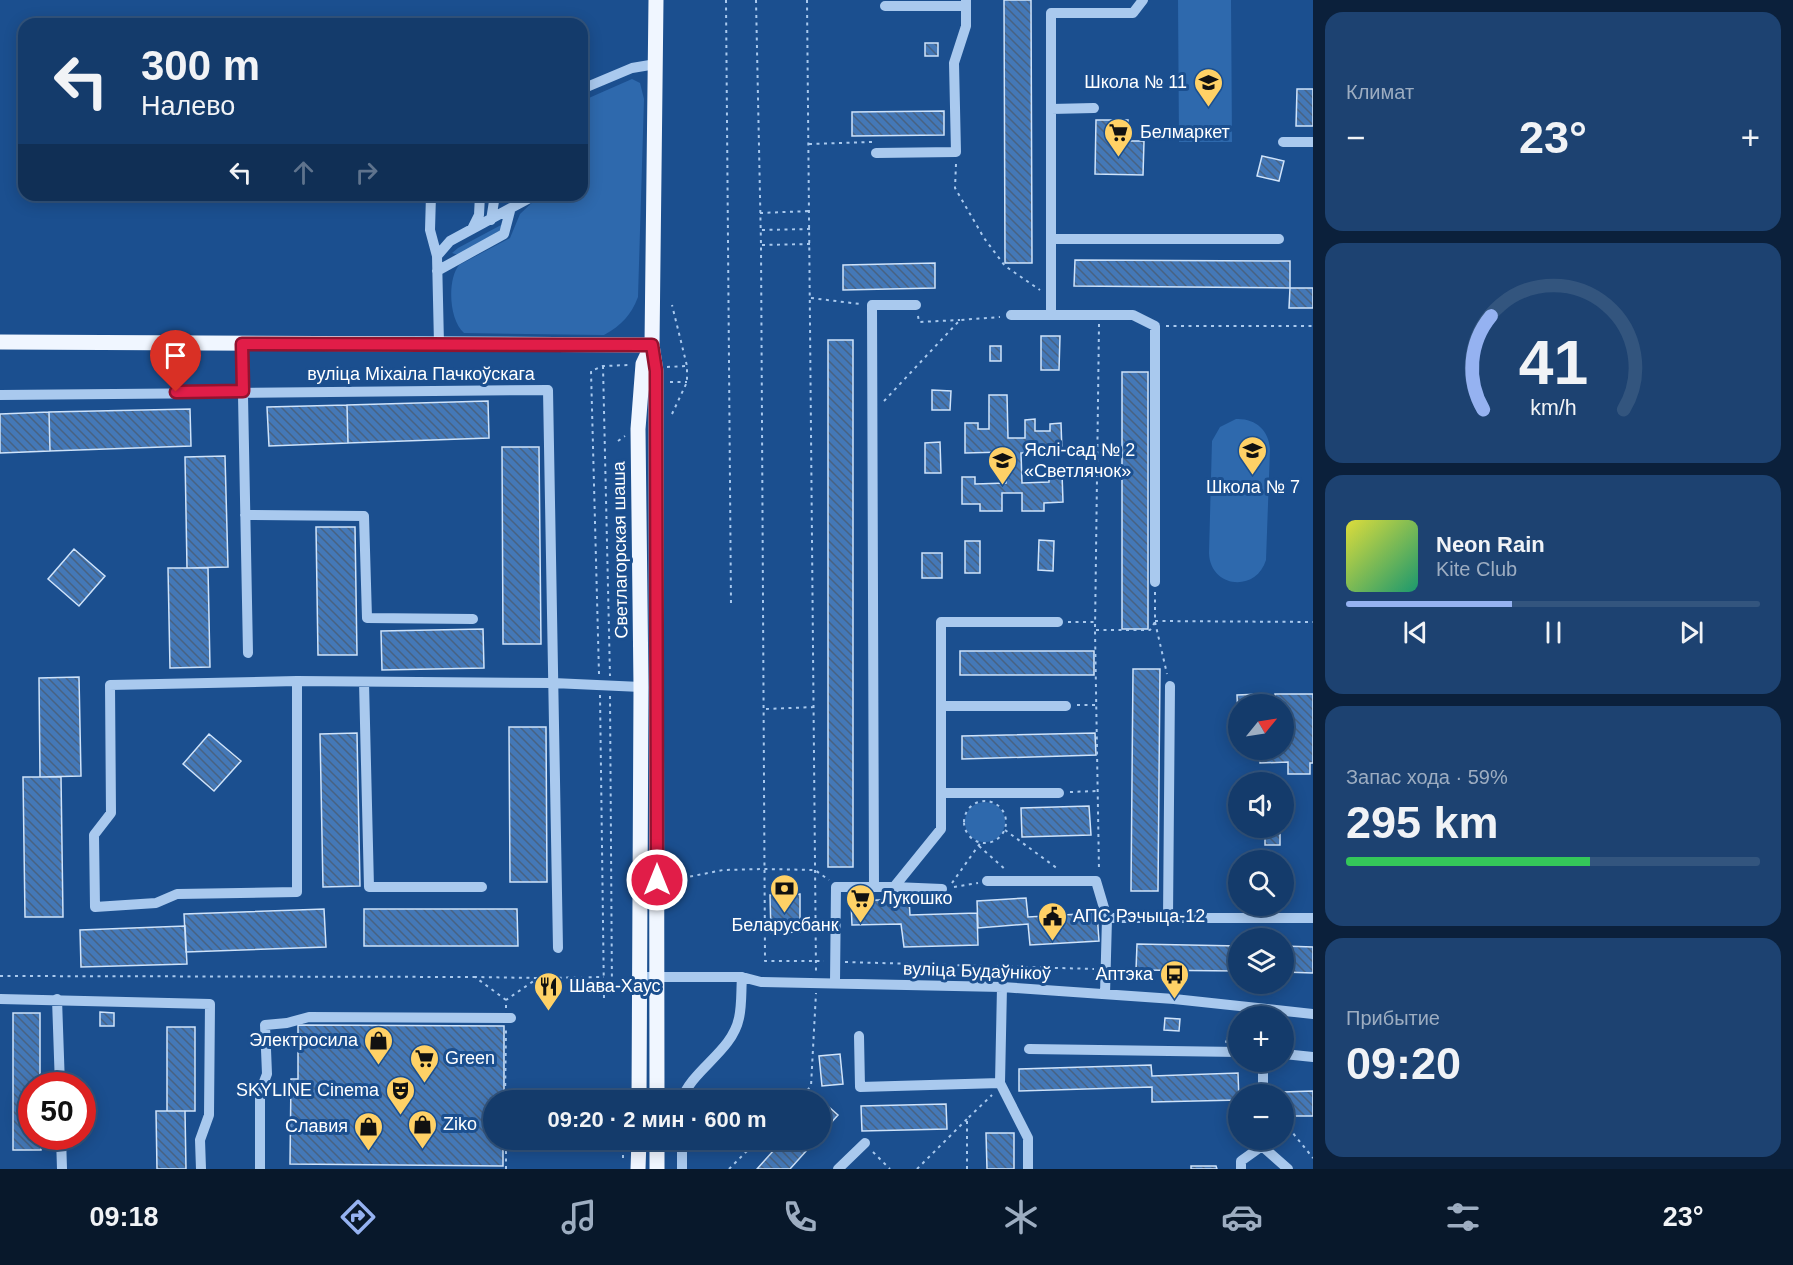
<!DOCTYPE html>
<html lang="ru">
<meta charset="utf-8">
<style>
:root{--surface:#143b6b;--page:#1d4271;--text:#f1f3f6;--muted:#9dadc1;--line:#33557e;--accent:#95b2f1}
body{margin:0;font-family:Arial,sans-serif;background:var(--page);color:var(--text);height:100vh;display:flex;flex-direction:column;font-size:22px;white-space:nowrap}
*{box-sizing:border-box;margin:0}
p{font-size:20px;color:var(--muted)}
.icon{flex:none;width:33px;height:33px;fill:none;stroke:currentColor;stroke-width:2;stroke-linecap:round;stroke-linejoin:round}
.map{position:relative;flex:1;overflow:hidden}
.drawer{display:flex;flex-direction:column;gap:12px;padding:12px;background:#0b203b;width:480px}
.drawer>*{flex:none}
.hud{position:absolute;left:18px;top:18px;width:570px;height:183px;border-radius:18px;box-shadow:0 3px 15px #0003,0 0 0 2px var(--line);background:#143b6b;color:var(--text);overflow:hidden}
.needle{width:39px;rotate:60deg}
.tools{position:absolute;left:1228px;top:694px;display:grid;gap:12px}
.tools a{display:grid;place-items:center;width:66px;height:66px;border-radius:50%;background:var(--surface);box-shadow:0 3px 15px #0003,0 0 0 2px var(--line);font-size:30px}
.speed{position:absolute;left:18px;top:1072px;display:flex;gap:12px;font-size:30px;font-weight:700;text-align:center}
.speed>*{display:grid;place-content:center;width:78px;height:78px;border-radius:50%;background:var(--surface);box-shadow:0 3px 15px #0003,0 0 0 2px var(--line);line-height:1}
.speed .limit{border:9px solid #d22;background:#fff;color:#111}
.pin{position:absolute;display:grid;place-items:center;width:51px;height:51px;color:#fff;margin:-62px -26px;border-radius:50% 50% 50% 0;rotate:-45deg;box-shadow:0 0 6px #0007}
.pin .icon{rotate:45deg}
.me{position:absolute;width:66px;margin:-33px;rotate:0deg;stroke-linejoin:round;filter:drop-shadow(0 0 4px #0008)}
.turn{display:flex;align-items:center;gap:21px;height:126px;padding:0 24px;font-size:27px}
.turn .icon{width:78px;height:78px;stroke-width:2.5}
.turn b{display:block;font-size:42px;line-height:51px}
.lanes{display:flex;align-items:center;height:57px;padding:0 24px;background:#0003;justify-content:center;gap:30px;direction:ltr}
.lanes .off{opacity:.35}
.big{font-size:45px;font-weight:800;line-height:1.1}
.drawer .tile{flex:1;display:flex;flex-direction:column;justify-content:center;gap:9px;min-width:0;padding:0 21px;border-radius:18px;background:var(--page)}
.drawer .dial{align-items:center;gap:0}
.dial svg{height:156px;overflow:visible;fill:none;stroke:var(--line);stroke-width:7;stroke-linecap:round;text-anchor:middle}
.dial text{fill:var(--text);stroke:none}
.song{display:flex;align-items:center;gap:18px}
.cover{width:72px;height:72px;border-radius:9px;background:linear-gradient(135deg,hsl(60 70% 55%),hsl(160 70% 35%))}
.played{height:6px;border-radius:3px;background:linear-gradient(90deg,var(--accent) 40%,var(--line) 40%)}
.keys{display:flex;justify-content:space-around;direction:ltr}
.heat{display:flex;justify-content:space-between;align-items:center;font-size:33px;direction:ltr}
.charge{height:9px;border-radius:4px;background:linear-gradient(90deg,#34c759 59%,var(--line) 0)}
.trip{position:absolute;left:483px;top:1090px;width:348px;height:60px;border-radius:30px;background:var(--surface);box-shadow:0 3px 15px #0003,0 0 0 2px var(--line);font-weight:800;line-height:60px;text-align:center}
.tab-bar{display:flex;height:96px;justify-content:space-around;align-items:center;background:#08182b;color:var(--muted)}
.tab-bar .icon{width:42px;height:42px}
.tab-bar .active{color:var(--accent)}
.tab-bar b{font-size:27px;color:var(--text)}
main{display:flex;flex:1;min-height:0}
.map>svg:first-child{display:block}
.green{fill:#2e69ad}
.building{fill:url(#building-back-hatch);stroke:#cfe3fa;stroke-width:1.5}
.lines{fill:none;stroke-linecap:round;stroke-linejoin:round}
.path{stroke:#a9c9ee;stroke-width:2;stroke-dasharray:3 4.5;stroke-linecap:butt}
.minor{stroke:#a9c9ee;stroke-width:10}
.major{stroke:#f0f6ff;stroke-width:15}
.route-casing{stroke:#92132f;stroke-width:15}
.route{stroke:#e11d48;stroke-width:10}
.labels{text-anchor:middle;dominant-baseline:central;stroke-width:6;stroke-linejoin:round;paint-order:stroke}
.poi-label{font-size:18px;fill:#fff;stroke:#1b4f8f;text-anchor:start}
.street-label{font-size:18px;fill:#fff;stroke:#1b4f8f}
</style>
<main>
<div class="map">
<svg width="1313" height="1169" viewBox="0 0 1313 1169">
<defs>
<pattern id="building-back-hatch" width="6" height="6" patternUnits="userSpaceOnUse" patternTransform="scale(1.5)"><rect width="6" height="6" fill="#4478b7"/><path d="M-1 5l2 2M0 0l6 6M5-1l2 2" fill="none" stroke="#486282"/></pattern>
</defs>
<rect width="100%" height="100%" fill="#1b4f8f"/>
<path class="green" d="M1178,0h53l1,142h-53z
M632,79l8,4 4,16 -6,198c-7,18 -16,28 -34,38l-140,-2c-15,-13 -17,-53 -5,-68l51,-27 10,-24 20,-19h42v-94z
M503,224l1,4 -46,27 -6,-2 6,-5z
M1236,419c19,-1 33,11 34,30l-4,111c-10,33 -56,28 -57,-7l3,-112 8,-14z
M965 822a20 20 0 1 1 40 0a20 20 0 1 1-40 0Z"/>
<path class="building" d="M1004,0h27l1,263h-27z
M925,43h13v13h-13z
M1297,89h16v37h-17z
M944,111v24l-92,1v-24z
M1096,120h32l-1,21h17l-1,34 -48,-1z
M1262,156l22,5 -5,20 -22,-5z
M1075,260l215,1v27l-216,-2z
M935,263v25l-92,2v-25z
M1290,288h23v20h-24z
M1041,336h19l-1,34h-18z
M828,340h25v527h-25z
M990,346h11v15h-11z
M1122,372h26v257h-26z
M932,390l19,1 -1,19h-18z
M989,395h18l1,43h17v-18l10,-1v12h15v-7l11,-1 1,29 -41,1 1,30 27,-1v-9h13l1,29 -19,1v8h-22v-18h-20v18h-22v-7h-18v-27h13v7l31,-1 -1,-31 -40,1v-30h13v6h11z
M488,401l1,37 -141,5 -1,-38z
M347,405l1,38 -79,3 -2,-39z
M190,409l1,37 -141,5 -1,-39z
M49,412l1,39 -50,2v-39z
M940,442l1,31h-16v-30z
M502,447h37l2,197h-38z
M225,456l3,111 -41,1 -2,-111z
M316,527h39l2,128h-39z
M1039,540l15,1 -1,30 -15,-1z
M965,541h15v32h-15z
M74,549l31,27 -26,30 -31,-27z
M922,553h20v25h-20z
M168,568h40l2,99 -40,1z
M483,629l1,39 -102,2 -1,-39z
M960,651h134v24h-134z
M1133,669h27l-2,222h-27z
M79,677l2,99 -41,1 -1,-99z
M1261,694v11h-22l-1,15 -1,-25z
M1275,694h38v69h-3v11h-22v-12l-28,1v-13h24v-45h-8z
M509,727h37l1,155h-37z
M357,733l3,153 -37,1 -3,-153z
M1095,733l1,22 -134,4v-23z
M209,734l32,27 -27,30 -31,-27z
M23,777h38l2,140h-38z
M1089,806l2,29 -69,2 -1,-29z
M1265,828h15v17h-15z
M800,894v38l-29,1 -1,-38z
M1026,898l2,19 69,-4 2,28 -69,4 -2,-21 -50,4 -1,-27z
M909,899l1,16 67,-2 1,32 -74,2 -3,-23 -49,1 -1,-24z
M324,909l2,38 -140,5 -2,-38z
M364,909h153l1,37h-154z
M185,926l2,38 -106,3 -1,-37z
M1137,944l102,2v25l-103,-1z
M1284,946l29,1v26l-29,-1z
M100,1012l14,1v13h-14z
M13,1013h27v73h-8v51h9v13h-28z
M1165,1018l15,1 -1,12 -15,-1z
M298,1025l206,1v75h-10v39h9v26l-213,-2 1,-85h7z
M167,1027h28v84h-28z
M1229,1033l10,2v9l-13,-2z
M840,1054l3,30 -21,2 -3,-30z
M1151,1065l1,11 86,-3 1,27 -87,2v-15l-133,4v-22z
M1313,1091v25h-29l-1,-24z
M820,1099l18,16 -18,20v-34h-2z
M946,1104l1,25 -85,2 -1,-25z
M156,1111h29l1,58h-29z
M986,1133h28v36h-27z
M783,1140h33l-26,29h-33z
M1191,1166h25l1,3h-26z"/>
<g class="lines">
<path class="path" d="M726,0l5,605
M756,0l5,245 4,716h59
M807,0l9,972
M809,144l63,-2
M956,164l-1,24 29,50 21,28 35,24
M760,213l50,-2
M762,230l48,-1
M762,245l48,-1
M811,298l49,6
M918,316l1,6 41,-2
M1099,324l-4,306 4,241
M1166,326h147
M603,366l7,310
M667,367l20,-1
M670,382h17
M884,401l76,-81 40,-3
M672,414l15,-32v-16l-15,-61
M618,441l7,-5
M1155,592v30l12,52
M1155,621l158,1
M1068,622h27
M1096,630h54l5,-8
M599,674l-8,-303 12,-5 26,-1
M600,695l4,303
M610,696l2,299
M1077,705h18
M766,709l48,-2
M1070,792l27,-1
M964 822a21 21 0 1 1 42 0a21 21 0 1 1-42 0Z
M1005,830l53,39
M979,846l27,24
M668,881l55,-11 41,-1 51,1 14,10
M952,883l29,-41
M954,887l24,-4
M845,962l249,7
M0,976l475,1
M506,1000l-31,-23 63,1
M506,1008v-8l32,-22 66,-1
M505,1101l1,-72
M797,1101l14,-15 5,-93
M1284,1122l29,36
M623,1140v18
M873,1152l17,17
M506,1169v-29
M729,1169l29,-29
M917,1169l50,-50
M967,1169v-50l25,-24"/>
<path class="minor" d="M1143,0l-10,13h-82v302h82l22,11v256
M885,6h81
M582,89l50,-21 24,-4
M1051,109l43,-1
M1283,142h30
M876,153l80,-1 -2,-89 12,-37v-26
M431,195l-1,35 7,26
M491,220l4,-25
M472,229l7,-14 1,-20
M1051,239h228
M437,271l67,-37 6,-23
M1011,315h40
M242,344l6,309
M439,344l-2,-88 13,-15 85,-46
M0,395l548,-5 10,558
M245,515l119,1 3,102 106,1
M297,681v211l-120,2 -21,9 -61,4 -1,-72 17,-22 -1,-128 187,-4 256,2 88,4
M364,682l5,205h113
M941,706h125
M941,793h118
M987,881h109l11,37 -2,76
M874,887h20l47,-58v-207h117
M894,887l48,2
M1107,918h61l2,-232
M1168,918h145
M640,977h102l19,5 241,5 172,12 139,15
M835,982l1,-95h38l-2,-582h44
M1002,987l-2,96 28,55v31
M0,999l210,5 -1,111 -9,25 1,29
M57,999l3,87
M859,1036l1,51 140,-4
M1029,1049l210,3
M1284,1054l29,3
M1263,1095v-33
M681,1101c11,-32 51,-49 58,-83 3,-13 2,-28 3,-41
M61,1137l1,32
M682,1140v29
M1262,1146l26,23
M260,1169v-77l7,-18 -2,-49 22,-2 22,-6 202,1
M838,1169l27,-26
M1241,1169v-8l21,-15"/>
<path class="major" d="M0,342l652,3
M652,345l4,26 1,730
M639,1101l2,-414 -3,-258 5,-65 9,-19 4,-345
M657,1140v29
M638,1169l1,-29"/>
</g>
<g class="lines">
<defs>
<path id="route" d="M176,392l67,-1 -1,-47 410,1 4,26 1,509"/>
</defs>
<use href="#route" class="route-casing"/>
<use href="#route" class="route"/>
</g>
<defs>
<symbol id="school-pin" viewBox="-11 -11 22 30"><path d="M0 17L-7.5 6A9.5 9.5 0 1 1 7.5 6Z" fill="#ffd166" stroke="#1b4f8f"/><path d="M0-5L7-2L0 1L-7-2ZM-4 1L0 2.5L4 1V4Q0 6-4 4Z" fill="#111"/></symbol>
<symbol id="supermarket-pin" viewBox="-11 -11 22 30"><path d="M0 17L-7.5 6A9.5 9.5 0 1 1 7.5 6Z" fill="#ffd166" stroke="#1b4f8f"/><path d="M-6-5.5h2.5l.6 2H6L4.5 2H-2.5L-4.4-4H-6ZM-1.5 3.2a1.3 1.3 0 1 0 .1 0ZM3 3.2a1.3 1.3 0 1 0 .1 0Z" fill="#111"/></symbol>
<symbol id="bank-pin" viewBox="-11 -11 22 30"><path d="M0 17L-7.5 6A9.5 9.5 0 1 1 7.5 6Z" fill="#ffd166" stroke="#1b4f8f"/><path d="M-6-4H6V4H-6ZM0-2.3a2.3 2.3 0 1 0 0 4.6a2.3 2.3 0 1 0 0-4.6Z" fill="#111"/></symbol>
<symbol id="civic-pin" viewBox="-11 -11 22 30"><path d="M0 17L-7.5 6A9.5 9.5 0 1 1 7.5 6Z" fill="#ffd166" stroke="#1b4f8f"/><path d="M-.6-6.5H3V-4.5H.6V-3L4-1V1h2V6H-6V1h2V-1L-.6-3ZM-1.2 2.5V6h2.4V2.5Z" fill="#111"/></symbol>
<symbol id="bus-pin" viewBox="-11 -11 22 30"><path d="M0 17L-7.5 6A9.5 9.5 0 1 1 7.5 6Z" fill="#ffd166" stroke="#1b4f8f"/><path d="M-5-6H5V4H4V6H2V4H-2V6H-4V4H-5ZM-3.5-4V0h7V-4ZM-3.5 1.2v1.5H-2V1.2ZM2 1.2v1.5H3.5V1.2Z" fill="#111"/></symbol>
<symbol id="restaurant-pin" viewBox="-11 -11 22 30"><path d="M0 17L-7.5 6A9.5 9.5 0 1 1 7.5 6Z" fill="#ffd166" stroke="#1b4f8f"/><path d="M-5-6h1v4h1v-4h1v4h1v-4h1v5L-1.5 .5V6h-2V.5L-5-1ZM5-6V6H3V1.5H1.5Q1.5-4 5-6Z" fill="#111"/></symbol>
<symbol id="shop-pin" viewBox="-11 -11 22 30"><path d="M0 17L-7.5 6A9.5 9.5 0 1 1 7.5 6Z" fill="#ffd166" stroke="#1b4f8f"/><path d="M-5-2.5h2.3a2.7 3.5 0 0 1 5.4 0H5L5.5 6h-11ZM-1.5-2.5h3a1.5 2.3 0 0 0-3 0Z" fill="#111"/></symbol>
<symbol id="theatre-pin" viewBox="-11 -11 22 30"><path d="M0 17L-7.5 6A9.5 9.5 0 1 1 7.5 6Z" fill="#ffd166" stroke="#1b4f8f"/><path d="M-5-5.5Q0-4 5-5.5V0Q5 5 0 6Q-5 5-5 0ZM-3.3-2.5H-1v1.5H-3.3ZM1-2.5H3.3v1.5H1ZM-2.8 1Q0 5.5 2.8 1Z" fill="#111"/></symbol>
</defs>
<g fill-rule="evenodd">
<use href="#school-pin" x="1192" y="66" width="33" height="45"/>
<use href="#supermarket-pin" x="1102" y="116" width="33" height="45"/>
<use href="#school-pin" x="1236" y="434" width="33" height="45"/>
<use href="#school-pin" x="986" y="444" width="33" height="45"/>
<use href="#bank-pin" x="768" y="872" width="33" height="45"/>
<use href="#supermarket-pin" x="844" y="882" width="33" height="45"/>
<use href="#civic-pin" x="1036" y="900" width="33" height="45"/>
<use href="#bus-pin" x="1158" y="958" width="33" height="45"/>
<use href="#restaurant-pin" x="532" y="970" width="33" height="45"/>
<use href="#shop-pin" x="362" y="1024" width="33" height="45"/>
<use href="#supermarket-pin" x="408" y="1042" width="33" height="45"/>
<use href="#theatre-pin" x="384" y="1074" width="33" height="45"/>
<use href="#shop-pin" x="406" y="1108" width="33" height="45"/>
<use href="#shop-pin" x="352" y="1110" width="33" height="45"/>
</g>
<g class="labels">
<g class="poi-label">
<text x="1187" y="82" text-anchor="end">Школа № 11</text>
<text x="1140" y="132">Белмаркет</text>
<text x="1024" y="450">Яслі-сад № 2<tspan x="1024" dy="21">«Светлячок»</tspan></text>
<text x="1253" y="487" text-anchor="middle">Школа № 7</text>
<text x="881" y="898">Лукошко</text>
<text x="1073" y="916">АПС Рэчыца-12</text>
<text x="785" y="925" text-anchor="middle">Беларусбанк</text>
<text x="1153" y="974" text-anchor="end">Аптэка</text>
<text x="569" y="986">Шава-Хаус</text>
<text x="358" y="1040" text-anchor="end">Электросила</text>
<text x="445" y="1058">Green</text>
<text x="379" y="1090" text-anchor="end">SKYLINE Cinema</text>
<text x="443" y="1124">Ziko</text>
<text x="348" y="1126" text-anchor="end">Славия</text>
</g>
<g class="street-label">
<text x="421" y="374">вуліца Міхаіла Пачкоўскага</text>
<text transform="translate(620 550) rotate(-91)">Светлагорская шаша</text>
<text transform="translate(977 971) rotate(2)">вуліца Будаўнікоў</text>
</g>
</g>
</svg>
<div class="tools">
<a><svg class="needle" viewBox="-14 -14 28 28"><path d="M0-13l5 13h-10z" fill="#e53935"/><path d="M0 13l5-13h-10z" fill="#9dadc1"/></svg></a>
<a><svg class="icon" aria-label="sound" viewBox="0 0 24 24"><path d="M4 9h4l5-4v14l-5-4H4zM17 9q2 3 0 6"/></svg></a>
<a><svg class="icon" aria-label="search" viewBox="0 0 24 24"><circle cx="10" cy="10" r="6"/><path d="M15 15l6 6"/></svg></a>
<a><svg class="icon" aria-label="layers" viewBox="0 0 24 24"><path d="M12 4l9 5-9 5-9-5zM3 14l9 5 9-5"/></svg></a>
<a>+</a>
<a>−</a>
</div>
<div class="speed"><div class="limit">50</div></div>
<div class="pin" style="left:176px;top:392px;background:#d93025"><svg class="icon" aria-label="arrive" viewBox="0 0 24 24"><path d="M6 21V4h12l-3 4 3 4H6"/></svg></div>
<svg class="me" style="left:657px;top:880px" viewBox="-20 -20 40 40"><circle r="17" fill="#e11d48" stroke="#fff" stroke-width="3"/><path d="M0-11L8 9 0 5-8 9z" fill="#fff"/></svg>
<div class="trip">09:20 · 2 мин · 600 m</div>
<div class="hud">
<div class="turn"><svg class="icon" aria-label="left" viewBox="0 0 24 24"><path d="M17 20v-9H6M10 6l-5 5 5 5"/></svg><div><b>300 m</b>Налево</div></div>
<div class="lanes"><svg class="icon" aria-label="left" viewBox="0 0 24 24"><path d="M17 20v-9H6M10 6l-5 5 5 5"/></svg><svg class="icon off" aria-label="ahead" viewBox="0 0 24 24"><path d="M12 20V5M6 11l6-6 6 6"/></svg><svg class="icon off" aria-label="right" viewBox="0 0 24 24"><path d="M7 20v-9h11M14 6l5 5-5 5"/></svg></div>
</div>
</div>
<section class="drawer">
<div class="tile"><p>Климат</p>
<div class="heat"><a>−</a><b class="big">23°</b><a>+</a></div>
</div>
<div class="tile dial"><svg viewBox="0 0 100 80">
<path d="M14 69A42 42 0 1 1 86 69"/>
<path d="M14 69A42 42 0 0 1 18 21" stroke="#95b2f1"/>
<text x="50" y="56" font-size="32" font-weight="700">41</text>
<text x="50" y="72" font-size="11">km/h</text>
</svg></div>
<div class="tile">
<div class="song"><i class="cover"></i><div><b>Neon Rain</b><p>Kite Club</p></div></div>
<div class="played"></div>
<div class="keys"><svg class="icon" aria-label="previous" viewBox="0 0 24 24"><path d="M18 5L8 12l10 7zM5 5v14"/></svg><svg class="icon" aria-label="pause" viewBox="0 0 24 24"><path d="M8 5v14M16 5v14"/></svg><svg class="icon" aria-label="next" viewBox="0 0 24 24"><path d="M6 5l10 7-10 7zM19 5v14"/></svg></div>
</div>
<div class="tile"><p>Запас хода · 59%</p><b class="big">295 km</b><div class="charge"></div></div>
<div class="tile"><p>Прибытие</p><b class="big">09:20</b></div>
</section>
</main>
<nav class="tab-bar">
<b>09:18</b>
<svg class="icon active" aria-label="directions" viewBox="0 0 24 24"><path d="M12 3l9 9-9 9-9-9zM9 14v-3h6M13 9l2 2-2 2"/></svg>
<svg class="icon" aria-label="music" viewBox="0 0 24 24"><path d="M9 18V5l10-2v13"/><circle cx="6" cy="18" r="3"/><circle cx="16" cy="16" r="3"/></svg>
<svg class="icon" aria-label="phone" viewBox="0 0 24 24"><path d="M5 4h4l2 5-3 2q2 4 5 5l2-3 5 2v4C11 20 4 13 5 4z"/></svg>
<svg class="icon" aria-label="climate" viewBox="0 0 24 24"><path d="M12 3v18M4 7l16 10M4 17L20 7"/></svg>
<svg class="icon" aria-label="car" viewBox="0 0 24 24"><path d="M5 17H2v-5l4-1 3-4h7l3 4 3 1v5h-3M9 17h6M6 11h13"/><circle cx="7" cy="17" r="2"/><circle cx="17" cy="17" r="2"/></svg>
<svg class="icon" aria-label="filters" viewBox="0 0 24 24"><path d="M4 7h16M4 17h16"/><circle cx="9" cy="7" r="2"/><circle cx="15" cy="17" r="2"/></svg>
<b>23°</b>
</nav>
